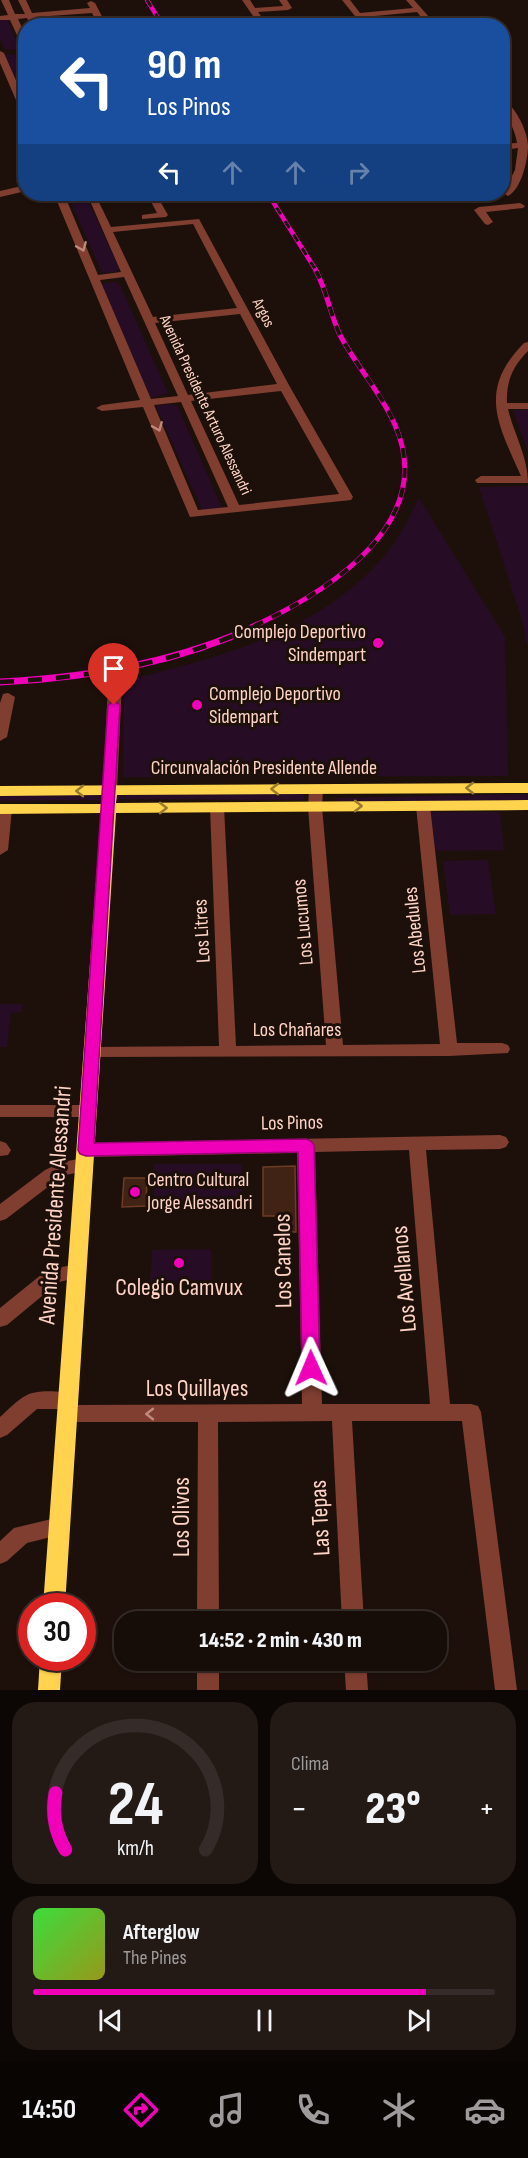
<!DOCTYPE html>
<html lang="es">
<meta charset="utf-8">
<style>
:root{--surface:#160c08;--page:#231a16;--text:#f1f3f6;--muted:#9e9b9c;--line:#352c29;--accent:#f100ba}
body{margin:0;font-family:"Sofia Sans Condensed",sans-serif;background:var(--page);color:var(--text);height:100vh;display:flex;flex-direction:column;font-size:22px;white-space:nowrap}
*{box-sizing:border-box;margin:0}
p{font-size:20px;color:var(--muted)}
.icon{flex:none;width:33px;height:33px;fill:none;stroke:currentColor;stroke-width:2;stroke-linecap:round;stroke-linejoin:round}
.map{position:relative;height:1690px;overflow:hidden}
.drawer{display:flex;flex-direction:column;gap:12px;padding:12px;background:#0c0704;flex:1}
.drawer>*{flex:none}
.hud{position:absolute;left:18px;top:18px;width:492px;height:183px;border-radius:24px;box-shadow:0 2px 4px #0004,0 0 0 2px var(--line);background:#1a4fa0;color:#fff;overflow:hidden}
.speed{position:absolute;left:18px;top:1593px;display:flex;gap:12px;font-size:30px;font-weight:700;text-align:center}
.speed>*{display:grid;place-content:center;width:78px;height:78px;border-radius:50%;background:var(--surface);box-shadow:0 2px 4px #0004,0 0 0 2px var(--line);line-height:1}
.speed .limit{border:9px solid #d22;background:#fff;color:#111}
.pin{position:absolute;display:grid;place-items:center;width:51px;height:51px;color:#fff;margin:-62px -26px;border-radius:50% 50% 50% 0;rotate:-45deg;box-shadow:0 0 6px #0007}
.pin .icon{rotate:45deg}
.me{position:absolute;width:66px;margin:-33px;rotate:359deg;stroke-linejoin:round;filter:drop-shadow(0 0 4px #0008)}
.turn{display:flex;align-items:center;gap:21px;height:126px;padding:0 30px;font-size:27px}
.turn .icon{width:78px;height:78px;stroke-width:2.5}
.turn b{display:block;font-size:42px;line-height:51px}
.lanes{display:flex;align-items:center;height:57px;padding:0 30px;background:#0003;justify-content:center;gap:30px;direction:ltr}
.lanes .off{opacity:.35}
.big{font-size:45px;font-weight:800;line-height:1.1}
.drawer .widget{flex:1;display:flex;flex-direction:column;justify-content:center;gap:9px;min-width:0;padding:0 21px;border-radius:24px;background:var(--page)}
.drawer .dial{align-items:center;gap:0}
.dial svg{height:156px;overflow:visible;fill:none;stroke:var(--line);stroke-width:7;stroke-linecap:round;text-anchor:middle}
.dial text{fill:var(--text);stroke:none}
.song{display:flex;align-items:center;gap:18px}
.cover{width:72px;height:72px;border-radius:9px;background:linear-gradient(135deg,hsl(120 70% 55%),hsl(60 70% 35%))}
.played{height:6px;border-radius:3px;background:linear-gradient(90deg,var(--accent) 85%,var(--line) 85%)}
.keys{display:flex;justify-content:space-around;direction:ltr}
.heat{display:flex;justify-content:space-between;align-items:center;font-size:33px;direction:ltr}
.drawer .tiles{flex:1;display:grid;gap:12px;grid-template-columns:1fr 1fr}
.widget:last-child{grid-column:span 2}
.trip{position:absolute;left:114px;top:1611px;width:333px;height:60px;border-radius:24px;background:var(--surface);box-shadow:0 2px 4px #0004,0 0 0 2px var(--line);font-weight:800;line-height:60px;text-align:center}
.menu{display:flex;height:96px;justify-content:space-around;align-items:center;background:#090503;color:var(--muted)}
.menu .icon{width:42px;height:42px}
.menu .current{color:var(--accent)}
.menu b{font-size:27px;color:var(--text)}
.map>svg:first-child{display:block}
.green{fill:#270c25}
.building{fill:#402314;stroke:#6e3c24;stroke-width:1.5}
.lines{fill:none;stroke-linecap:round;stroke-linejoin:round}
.minor{fill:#803e31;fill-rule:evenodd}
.major{fill:#ffd34d;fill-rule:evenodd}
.rail-far2-casing{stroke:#f100ba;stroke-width:4.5}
.rail-far1-casing{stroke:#f100ba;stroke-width:5}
.rail-casing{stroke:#f100ba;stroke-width:7}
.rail-far2{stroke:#1d100a;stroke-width:3;stroke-dasharray:8;stroke-linecap:butt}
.rail-far1{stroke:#1d100a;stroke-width:4;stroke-dasharray:10;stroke-linecap:butt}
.rail{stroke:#1d100a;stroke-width:4.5;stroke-dasharray:14;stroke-linecap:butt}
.oneway{stroke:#c0897c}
.oneway2{stroke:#997b2f}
.route{fill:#f100ba;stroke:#9d0079;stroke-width:1.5}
.poi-dot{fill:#f100ba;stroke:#1d100a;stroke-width:2}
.labels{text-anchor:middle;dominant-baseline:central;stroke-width:6;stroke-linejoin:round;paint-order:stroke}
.far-street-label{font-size:16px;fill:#ffd4c6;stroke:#1d100a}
.poi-label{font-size:20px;fill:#ffd4c6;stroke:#1d100a;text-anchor:start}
.street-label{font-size:20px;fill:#ffd4c6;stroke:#1d100a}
.near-street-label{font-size:24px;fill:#ffd4c6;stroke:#1d100a}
.near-poi-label{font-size:24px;fill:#ffd4c6;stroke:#1d100a}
</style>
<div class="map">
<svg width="528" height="1690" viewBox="0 0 528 1690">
<rect width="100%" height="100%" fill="#1d100a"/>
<path class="green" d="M0,19h7l13,31 -15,-1 -5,-10z
M5,54l17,1 3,9v36z
M67,194h18l34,74 -4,4 -13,1z
M114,282l6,3 48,108 -17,5 -50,-114z
M171,404l7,3 44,101 -20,2 -46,-104z
M513,410h15v42z
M528,486v163l-7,-32 -42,-130z
M419,498l86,139 3,139 -385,1 1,-96c96,-23 206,-52 268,-135 11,-15 19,-32 27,-48z
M0,793l100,2 -2,5 -98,1z
M301,793l4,2 -2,5 -189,-1 4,-5z
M527,794l1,6 -189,2 -3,-4z
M430,812h70l4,38 -69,1z
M488,860l8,54 -46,1 -7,-54z
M0,1004h23l-1,8 -11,1 -4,34h-7z
M154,1164h88v41h-89z
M211,1249v34h-61l2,-33z"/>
<path class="building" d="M295,1166l1,66h-18v-16h-15v-49z
M124,1178h23l-1,28 -24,1z"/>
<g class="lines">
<path class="minor" d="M1,0h8l6,14h10l-7,-14h8l6,13 58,-5 -3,-5 4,-2 4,2 12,23h-8l-7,-13 -57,4 2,9h-6l-4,-8 -9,1 8,17v12l-4,-2 -12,-26h-10v-4l8,-1z
M242,0h8l5,8 28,-2 -4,-6h8l5,8 -4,2 -30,2 10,14h-8z
M342,0h8l10,13 53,-5 -7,-8h8l23,26h-9l-11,-14 -53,5 7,9h-37l25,-5z
M0,51l4,2 22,50v13l-4,-2 -22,-51z
M502,99c14,7 26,34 26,47 0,12 -6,43 -20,50l-5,-3 12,-23 3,-22 -16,2v-6l15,-1c-2,-17 -15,-31 -15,-44z
M26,185v6l-26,6v-6z
M54,194h10l34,81 23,-3 -34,-78h8l16,33 88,-8 91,168 63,110 -2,3 -161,17 -47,-110 -41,4 -6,-3 6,-3 38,-5zM193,224l44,84 -84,9 -40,-85zM124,277l54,119 -27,3 -51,-119zM240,314l37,70 -89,11 -33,-72zM281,391l58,103 -100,11 -48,-104zM181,402l47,105 -30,3 -44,-105z
M147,194h9l12,21 -2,2 -24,2v-4l15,-2z
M520,203l5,3 -2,2 -37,4 7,10 -5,3 -3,-1 -11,-14 5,-3z
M528,342v9c-15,15 -22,30 -21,52h21v6h-20c6,25 20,48 20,74h-51l-2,-3 6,-4h40c-24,-54 -43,-86 3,-133z
M115,679l7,4 -5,107 -7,5 -7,-5 5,-107z
M8,693l7,4 -8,40 -7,4v-38l3,-9z
M316,784l7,5 -1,18 21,238 97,-1 -24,-238 7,-5 7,5 27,237h45l6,2 2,4 -2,4 -59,3 -363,1 -2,-4 2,-4 6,-2 127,-1 -9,-239 7,-5 7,5 12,239 90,-1 -18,-238 1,-18z
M5,804l7,5 -4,41 -8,5v-49z
M0,1105h88l6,1 3,5 -3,5 -6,1h-88z
M500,1135l6,2 3,5 -3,5 -6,2 -74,1 24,254h21l7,2 3,6 36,278h-22l-33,-269h-110l12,201h-22l-10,-201 -114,1 1,200h-22l1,-200h-131l-7,-2 -3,-6 2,-5h-22l-30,26 -7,3v-21c8,-7 17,-17 27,-22 11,-6 37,-4 48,0l3,6 -2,4 226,-1 -5,-251 -211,4 -6,-2 -3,-5 3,-5 6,-2zM409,1150l21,254h-108l-7,-252z
M0,1141l6,2 5,7 -3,5 -8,1z
M84,1158l6,2 3,5 -3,5 -24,5 -9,5 -51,39 -6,2v-17l45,-34 17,-8z
M77,1264l7,2 2,5 -2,5 -25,6 -52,43 -7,2v-19l47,-38z
M60,1517l7,2 3,7 -3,7 -40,10 -20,18 -7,3v-23l14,-13z
M197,1660h22v30h-22z
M344,1660h22l2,30h-22z"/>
<path class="major" d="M528,783v10l-411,2 -1,8 412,-3v10l-412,3 -51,793h-22l58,-793 -101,1v-10h102v-9l-102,1v-10z
M40,1658h22l-2,32h-22z"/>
<defs>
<path id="rail-far2" d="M147,0l16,26
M268,194l49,78"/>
<path id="rail-far1" d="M254,626c75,-35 184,-103 141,-201 -14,-33 -39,-59 -55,-90 -10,-21 -13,-44 -24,-64"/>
<path id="rail" d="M0,682c89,-4 177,-19 258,-57"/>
</defs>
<use href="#rail-far2" class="rail-far2-casing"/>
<use href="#rail-far1" class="rail-far1-casing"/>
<use href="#rail" class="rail-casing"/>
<use href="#rail-far2" class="rail-far2"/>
<use href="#rail-far1" class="rail-far1"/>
<use href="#rail" class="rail"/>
</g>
<defs><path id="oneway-chevron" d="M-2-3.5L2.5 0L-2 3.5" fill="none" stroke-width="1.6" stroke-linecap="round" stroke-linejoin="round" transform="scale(1.5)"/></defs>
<g class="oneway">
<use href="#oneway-chevron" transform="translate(82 247) rotate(67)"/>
<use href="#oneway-chevron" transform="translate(158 427) rotate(67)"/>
<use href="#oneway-chevron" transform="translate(150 1414) rotate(180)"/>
</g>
<g class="oneway2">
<use href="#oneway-chevron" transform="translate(470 788) rotate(180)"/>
<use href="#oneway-chevron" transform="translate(275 789) rotate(180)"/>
<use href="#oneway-chevron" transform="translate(80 791) rotate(180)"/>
<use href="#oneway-chevron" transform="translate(358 806)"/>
<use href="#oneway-chevron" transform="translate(163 808)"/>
</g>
<path class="route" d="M114,701l6,4 -26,438 212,-4 5,2 3,4 6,223 -3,5 -6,2 -6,-2 -3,-5 -4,-216 -212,4 -6,-2 -2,-4 30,-445z"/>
<g class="poi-dot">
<circle cx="378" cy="643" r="6"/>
<circle cx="197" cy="705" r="6"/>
<circle cx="135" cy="1192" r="6"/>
<circle cx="179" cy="1263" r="6"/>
</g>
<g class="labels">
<g class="far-street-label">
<text transform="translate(263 313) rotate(63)">Argos</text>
<text transform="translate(205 405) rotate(65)">Avenida Presidente Arturo Alessandri</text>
</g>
<g class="poi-label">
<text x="366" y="632" text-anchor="end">Complejo Deportivo<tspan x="366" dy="23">Sindempart</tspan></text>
<text x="209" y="694">Complejo Deportivo<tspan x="209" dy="23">Sidempart</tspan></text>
<text x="147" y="1180">Centro Cultural<tspan x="147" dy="23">Jorge Alessandri</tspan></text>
</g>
<g class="street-label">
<text x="264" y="768">Circunvalación Presidente Allende</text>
<text transform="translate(303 922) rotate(-95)">Los Lucumos</text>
<text transform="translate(415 930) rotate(-96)">Los Abedules</text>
<text transform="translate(202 931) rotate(-93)">Los Litres</text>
<text x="297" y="1030">Los Chañares</text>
<text transform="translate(292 1123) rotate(-1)">Los Pinos</text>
</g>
<g class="near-street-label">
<text transform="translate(55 1205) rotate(-86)">Avenida Presidente Alessandri</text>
<text transform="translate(283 1261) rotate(-91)">Los Canelos</text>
<text transform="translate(404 1279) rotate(-95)">Los Avellanos</text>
<text x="197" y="1388">Los Quillayes</text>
<text transform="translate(181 1517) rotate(-90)">Los Olivos</text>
<text transform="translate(320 1518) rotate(-93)">Las Tepas</text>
</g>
<g class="near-poi-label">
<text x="179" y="1287">Colegio Camvux</text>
</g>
</g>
</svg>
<div class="speed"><div class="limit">30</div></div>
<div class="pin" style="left:114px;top:705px;background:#d93025"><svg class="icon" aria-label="arrive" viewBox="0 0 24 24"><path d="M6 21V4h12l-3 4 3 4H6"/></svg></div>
<svg class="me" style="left:311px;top:1368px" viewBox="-20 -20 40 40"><path d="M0-17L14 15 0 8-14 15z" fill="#f100ba" stroke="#fff" stroke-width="4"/></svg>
<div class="trip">14:52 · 2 min · 430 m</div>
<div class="hud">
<div class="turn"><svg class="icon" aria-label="left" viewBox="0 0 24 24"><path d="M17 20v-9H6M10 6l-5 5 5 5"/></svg><div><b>90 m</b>Los Pinos</div></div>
<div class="lanes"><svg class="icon" aria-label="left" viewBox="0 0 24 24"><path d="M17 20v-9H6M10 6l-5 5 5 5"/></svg><svg class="icon off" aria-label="ahead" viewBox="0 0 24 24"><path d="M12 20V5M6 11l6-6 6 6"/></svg><svg class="icon off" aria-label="ahead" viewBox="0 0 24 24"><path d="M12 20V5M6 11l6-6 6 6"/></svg><svg class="icon off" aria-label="right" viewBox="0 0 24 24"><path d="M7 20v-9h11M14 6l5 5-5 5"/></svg></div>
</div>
</div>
<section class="drawer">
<div class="tiles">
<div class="widget dial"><svg viewBox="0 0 100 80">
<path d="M14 69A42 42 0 1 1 86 69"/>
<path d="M14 69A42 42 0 0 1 9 40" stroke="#f100ba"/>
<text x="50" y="56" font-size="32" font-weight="700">24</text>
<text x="50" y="72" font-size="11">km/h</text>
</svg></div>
<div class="widget"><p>Clima</p>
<div class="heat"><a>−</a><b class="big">23°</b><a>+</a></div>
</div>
<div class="widget">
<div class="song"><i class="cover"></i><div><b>Afterglow</b><p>The Pines</p></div></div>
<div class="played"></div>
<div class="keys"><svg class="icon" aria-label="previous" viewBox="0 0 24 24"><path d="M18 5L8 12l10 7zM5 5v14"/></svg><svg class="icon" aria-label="pause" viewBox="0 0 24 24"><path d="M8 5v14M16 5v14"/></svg><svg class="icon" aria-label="next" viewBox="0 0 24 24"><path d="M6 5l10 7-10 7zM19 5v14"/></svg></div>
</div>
</div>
</section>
<nav class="menu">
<b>14:50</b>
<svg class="icon current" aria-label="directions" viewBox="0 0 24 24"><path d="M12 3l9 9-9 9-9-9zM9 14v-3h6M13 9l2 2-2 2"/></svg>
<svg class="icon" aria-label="music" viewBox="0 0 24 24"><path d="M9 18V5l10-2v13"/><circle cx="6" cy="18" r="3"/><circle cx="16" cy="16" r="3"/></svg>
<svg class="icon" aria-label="phone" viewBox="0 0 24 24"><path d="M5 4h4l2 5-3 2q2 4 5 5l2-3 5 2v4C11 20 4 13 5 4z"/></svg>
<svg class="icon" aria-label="climate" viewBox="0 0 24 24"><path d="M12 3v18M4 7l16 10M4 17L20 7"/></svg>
<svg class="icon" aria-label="car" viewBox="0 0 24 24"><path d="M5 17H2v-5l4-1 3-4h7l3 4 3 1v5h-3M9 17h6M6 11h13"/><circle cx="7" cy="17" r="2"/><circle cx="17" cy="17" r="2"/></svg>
</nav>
